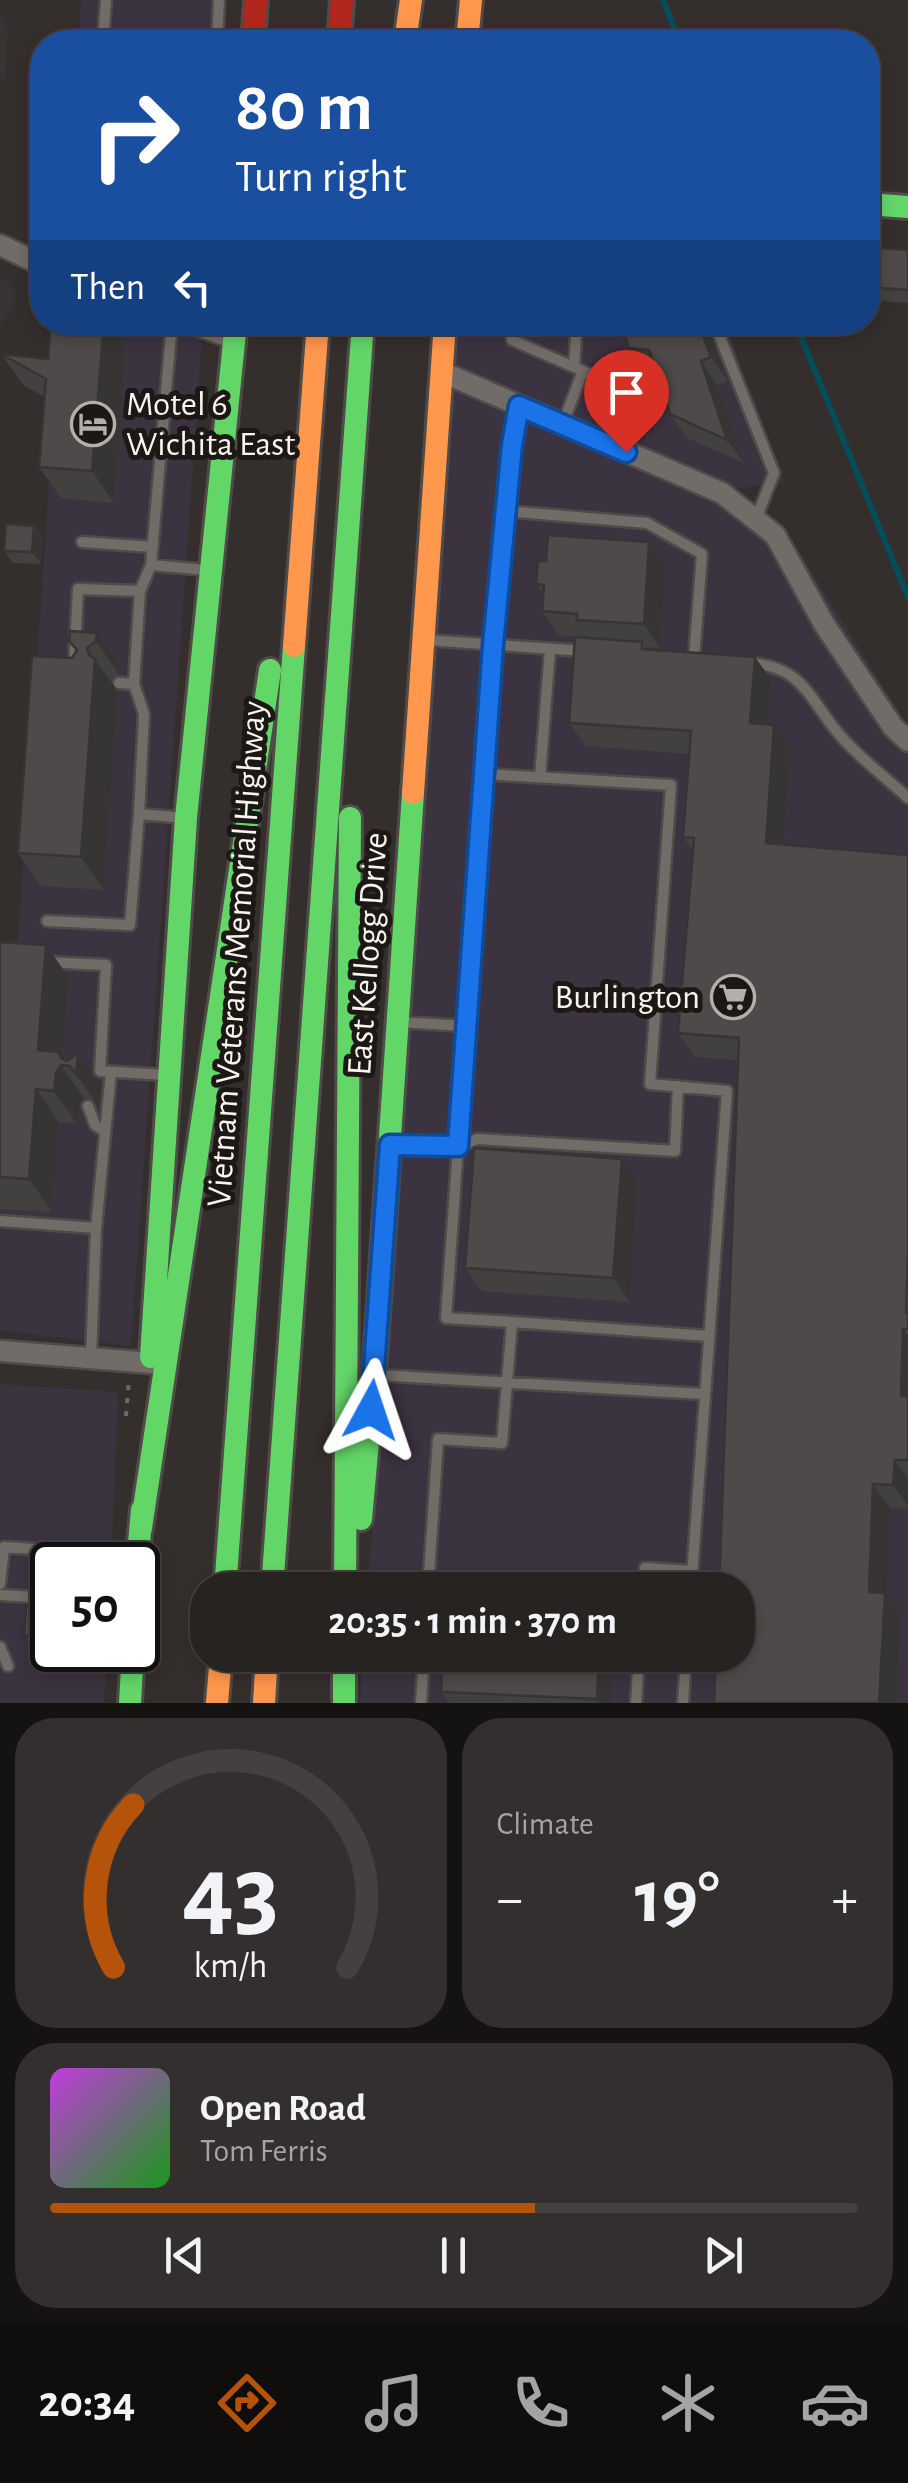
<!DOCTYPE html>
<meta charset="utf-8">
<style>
:root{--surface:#272321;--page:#332f2e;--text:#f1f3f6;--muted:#a4a4a5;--line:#43403f;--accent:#b45309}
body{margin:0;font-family:"Alegreya Sans",sans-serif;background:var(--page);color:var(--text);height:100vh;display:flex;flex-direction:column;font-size:38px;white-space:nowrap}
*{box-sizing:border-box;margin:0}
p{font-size:32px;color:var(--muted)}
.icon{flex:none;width:55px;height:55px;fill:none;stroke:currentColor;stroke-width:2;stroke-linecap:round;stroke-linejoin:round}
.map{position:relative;height:1703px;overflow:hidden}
.sheet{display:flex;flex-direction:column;gap:15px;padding:15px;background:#151312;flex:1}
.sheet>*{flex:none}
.hud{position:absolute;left:30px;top:30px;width:850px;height:305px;border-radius:40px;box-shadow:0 5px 15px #0003,0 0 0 2px var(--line);background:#1a4fa0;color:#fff;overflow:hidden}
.speed{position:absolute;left:30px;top:1542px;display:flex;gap:20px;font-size:50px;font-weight:700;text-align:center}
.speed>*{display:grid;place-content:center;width:130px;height:130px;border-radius:50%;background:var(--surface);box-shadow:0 5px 15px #0003,0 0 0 2px var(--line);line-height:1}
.speed .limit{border:5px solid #111;border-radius:15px;background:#fff;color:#111}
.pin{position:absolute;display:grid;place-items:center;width:85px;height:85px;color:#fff;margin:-102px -42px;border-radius:50% 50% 50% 0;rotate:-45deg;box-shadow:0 0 10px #0007}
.pin .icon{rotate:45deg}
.me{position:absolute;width:110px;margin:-55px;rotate:5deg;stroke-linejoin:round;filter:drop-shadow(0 0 8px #0008)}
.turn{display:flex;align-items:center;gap:35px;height:210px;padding:0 40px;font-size:45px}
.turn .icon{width:130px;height:130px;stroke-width:2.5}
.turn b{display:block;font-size:70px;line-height:85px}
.then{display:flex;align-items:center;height:95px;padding:0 40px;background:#0003;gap:20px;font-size:38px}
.big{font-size:75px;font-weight:600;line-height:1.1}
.sheet .widget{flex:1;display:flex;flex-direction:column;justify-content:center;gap:15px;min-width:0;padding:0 35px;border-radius:40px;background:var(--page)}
.sheet .dial{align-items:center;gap:0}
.dial svg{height:260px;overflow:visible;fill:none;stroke:var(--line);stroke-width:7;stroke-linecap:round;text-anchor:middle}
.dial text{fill:var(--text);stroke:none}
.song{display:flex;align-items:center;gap:30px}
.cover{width:120px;height:120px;border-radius:15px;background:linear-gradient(135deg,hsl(290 70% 55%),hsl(120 70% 35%))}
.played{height:10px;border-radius:5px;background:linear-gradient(90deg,var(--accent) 60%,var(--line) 60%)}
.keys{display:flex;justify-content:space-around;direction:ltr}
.heat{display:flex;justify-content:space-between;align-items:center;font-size:55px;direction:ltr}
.sheet .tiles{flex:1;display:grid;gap:15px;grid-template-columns:1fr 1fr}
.widget:last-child{grid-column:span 2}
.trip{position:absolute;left:190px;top:1572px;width:565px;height:100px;border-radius:40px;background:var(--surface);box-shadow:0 5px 15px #0003,0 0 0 2px var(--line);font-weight:600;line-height:100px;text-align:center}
.tabs{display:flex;height:160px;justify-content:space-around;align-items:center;background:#100e0d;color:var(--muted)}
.tabs .icon{width:70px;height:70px}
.tabs .active{color:var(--accent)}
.tabs b{font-size:45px;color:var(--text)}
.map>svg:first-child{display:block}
.commercial{fill:#3c3341}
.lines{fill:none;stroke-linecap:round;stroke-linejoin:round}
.stream{stroke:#054e59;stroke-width:6}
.lane-casing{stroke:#4f4b48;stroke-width:15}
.street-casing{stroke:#4f4b48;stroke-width:25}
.fast-casing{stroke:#4f4b48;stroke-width:28}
.slow-casing{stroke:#4f4b48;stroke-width:28}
.jam-casing{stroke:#4f4b48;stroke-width:28}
.path{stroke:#6e6965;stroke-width:4;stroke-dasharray:5 8;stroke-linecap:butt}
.lane{stroke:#726c68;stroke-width:10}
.street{stroke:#726c68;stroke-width:20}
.fast{stroke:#63d668;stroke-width:22}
.slow{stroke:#ff974d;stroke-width:22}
.jam{stroke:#b3261e;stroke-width:22}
.wall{fill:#434040}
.shaded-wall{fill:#373434}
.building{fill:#4e4a4a;stroke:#373434;stroke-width:2.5}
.route-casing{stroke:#114b97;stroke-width:25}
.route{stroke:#1a73e8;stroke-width:18}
.labels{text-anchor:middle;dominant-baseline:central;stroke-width:10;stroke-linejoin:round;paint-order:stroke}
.poi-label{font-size:35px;fill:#f9f4ef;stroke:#1b1815;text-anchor:start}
.street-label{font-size:35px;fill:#f9f4ef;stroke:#1b1815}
</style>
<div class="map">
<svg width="908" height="1703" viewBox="0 0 908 1703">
<rect width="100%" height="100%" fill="#342f2c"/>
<path class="commercial" d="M81,0h143l-3,42h-143z
M60,323h143l-72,1023 -131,-16v-389h18z
M456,323h269l60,159 -51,7 52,42 122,195v977h-548l3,-48h375v-65h-370z
M0,1384l118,8 -7,173h-59v85h55l-3,53h-104z"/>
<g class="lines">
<path class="stream" d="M663,0l17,42
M795,322l113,275"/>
<defs>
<path id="lane" d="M103,42l3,-42
M217,42l2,-42
M172,322l-21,243 56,5
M513,322l-1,18 135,59
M714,322l60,151 -18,46
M574,367l3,-45
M563,423l20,-52
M506,511l141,12 55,31 -8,104
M82,542l71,5
M426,640l158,11
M750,663c53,4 58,34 88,70 20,24 47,44 70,65
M74,667l4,-78 62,2 11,-26
M119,683l15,1 10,30 -5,100 47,4
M134,684l6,-93
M484,774l187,11 -21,299 77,7 -36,499
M540,777l10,-128
M47,921l83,4 9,-111
M46,962l60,3 -6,106 66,4
M399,1022l67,4
M88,1106l7,19 10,7
M391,1145l67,2 19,-8 198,12 3,-65
M0,1221l96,7
M512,1322l197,14
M91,1358l5,-130 15,-156
M376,1375l328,19
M0,1584l4,-37 132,9
M428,1590l10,-151 64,4 10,-121 -66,-4 47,-673 19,-200 7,-39
M644,1590l1,-22 47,3
M0,1595l52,3
M0,1647l8,19
M421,1703l3,-48
M636,1703l3,-48
M683,1703l3,-48"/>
<path id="street" d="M0,245l42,20
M189,322l46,17
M442,372l280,121 53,42 49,89 69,103 15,14
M1,1351l150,12"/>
<path id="fast" d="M868,204l40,3
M151,1357l35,-539 50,-496
M361,1519l13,-144 39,-582
M141,1528l129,-858
M137,1565l5,-55
M225,1590l69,-944
M272,1590l91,-1268
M345,1590l5,-772
M344,1655v48
M130,1703l3,-53"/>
<path id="slow" d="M405,42l6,-42
M467,42l4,-42
M294,646l24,-324
M413,793l32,-471
M217,1703l4,-48
M264,1703l3,-48"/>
<path id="jam" d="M253,42l3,-42
M339,42l3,-42"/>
</defs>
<use href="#lane" class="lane-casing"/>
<use href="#street" class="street-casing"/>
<use href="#fast" class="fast-casing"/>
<use href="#slow" class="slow-casing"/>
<use href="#jam" class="jam-casing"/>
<path class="path" d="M126,1416l3,-36"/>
<use href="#lane" class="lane"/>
<use href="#street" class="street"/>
<use href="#fast" class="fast"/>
<use href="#slow" class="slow"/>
<use href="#jam" class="jam"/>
</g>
<path class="wall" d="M868,247l40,3v53l-40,-3z
M51,322h56l19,28 -12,153 -53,-5 -22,-31 6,-70 -22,-12 -22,-31 47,5z
M621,322h83l24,59 -11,4 27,78 -57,-25 -17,-24 -14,-41 -10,-1 -17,-24z
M34,526l9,12 -2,26 -28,-1 -9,-12z
M649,542l17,24 -6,82 -14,-1 1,2 108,8 16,23 -3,44 23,24 -7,96 124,11v654l-18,-1 -3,87 14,22 -4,86 -159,-643 -43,-3 -17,-24 15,-183 -10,-13 7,-83 -104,-8 -17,-23 21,-85 -31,-3 -17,-24 2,-16 -8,-11 10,-23z
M97,633l23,33 -1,8 -8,7 7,11 -14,198 -63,-4 -23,-33 54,-195 4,-7 -7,-10z
M0,942l46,3 23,33 -6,81 4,2 11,-8 23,33 -2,21 -6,-8 -9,-1 -5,8 -2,18 -18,-2 -7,90 -52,-3z
M638,1183l-8,119 -148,-11 -17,-23z
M52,1608v42h44l-1,9 -59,-4 -12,-19z
M443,1655l168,48h-162l-8,-11z"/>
<path class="shaded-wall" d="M0,18l8,11 -3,53 -5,-8z
M4,276l13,19 -17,31v-42z
M104,322h3l19,28 -12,153 -22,-32z
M698,322h6l24,59 -17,-24z
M701,361l16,24 27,78 -17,-23z
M34,526l9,12 -2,26 -9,-12z
M649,542l17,24 -6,82 -16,-24z
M97,633l23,33 -1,8 -23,-33z
M87,648l31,44 -14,198 -23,-33 8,-202z
M755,657l16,23 -4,67 -17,-24z
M774,725l17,23 -9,118 -16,-23z
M46,945l23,33 -7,89 22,31 -5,8 -2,18 -23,-33 -16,-41z
M78,1053l23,33 -2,21 -23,-33z
M36,1089l23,33 -7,90 -23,-33z
M622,1159l16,24 -8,119 -17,-24z
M903,1329l5,7v70l-7,-10z
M895,1460l13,19v27l-15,-21z
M873,1484l17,24 -3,87 14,22 -4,86h-18l-10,-111z
M602,1580l7,10h-8z
M599,1655h13l-1,48h-11l-3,-4z"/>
<path class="building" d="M868,247l40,3v40l-40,-3z
M51,322h53l-12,149 -53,-4 7,-88 -45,-25 47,5z
M621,322h77l13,35 -10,4 26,79 -57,-26 -21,-64 -20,-2z
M6,524l28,2 -2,26 -28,-1z
M548,535l101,7 -5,82 -67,-4v-6l-35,-3 2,-26 -8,-1 2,-23h8z
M70,631l27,2 -1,8 -9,7 2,7 6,4 -14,198 -63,-4 14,-197 40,2 5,-8 -8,-9z
M575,637l67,5v7l113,8 -5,66 24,2 -8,118 142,12v400l-2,57h2v17h-5l-2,67h7v64h-13l-2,25 -20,-1 -4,108 16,1 -6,110h-165l2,-48h22v-65h-19l20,-552 -61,-5 16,-195 -11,-1 8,-106 -122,-8z
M0,942l46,3 -8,105 20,2 3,6 6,3 11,-8 -2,21 -6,-8 -9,-1 -5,8 -2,18 -18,-2 -7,90 -29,-2z
M474,1148l148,11 -9,119 -148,-10z
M447,1571l155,9 -1,10h-155z
M26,1606l26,2v30l-28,-2z
M443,1655h156l-2,44 -156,-7z"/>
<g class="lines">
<defs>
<path id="route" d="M371,1410l19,-265 68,1 35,-501 19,-200 7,-39 107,46"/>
</defs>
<use href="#route" class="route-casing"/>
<use href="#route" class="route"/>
</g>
<defs>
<symbol id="hotel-ring" viewBox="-11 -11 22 22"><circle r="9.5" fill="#1b1815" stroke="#b4afab" stroke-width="1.5"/><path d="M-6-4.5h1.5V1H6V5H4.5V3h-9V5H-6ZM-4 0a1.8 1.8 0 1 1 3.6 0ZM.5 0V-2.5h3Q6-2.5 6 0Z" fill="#b4afab"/></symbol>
<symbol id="supermarket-ring" viewBox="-11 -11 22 22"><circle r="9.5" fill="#1b1815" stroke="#b4afab" stroke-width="1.5"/><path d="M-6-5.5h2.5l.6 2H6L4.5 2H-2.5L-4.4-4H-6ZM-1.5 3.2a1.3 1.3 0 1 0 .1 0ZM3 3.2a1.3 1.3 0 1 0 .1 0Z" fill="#b4afab"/></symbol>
</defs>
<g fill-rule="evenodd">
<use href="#hotel-ring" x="68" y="399" width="50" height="50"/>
<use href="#supermarket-ring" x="708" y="972" width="50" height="50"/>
</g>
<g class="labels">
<g class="poi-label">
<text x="126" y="404">Motel 6<tspan x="126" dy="40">Wichita East</tspan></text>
<text x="700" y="997" text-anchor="end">Burlington</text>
</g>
<g class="street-label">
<text transform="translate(237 954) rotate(-86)">Vietnam Veterans Memorial Highway</text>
<text transform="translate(368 954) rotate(-86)">East Kellogg Drive</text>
</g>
</g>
</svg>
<div class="speed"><div class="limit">50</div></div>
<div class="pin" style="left:626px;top:452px;background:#d93025"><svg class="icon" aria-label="arrive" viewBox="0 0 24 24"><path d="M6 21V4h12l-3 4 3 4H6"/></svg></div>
<svg class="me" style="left:371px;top:1410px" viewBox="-20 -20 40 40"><path d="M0-17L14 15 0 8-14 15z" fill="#1a73e8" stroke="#fff" stroke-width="4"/></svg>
<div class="trip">20:35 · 1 min · 370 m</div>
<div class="hud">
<div class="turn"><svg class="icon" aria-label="right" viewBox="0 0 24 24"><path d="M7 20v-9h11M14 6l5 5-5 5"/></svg><div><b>80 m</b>Turn right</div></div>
<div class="then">Then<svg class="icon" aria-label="left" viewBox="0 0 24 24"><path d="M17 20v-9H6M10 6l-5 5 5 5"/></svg></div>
</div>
</div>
<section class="sheet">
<div class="tiles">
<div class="widget dial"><svg viewBox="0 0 100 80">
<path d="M14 69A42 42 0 1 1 86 69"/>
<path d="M14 69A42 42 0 0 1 20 19" stroke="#b45309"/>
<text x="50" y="56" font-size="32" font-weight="700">43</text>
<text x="50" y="72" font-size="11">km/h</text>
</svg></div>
<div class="widget"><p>Climate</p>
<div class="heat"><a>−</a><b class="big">19°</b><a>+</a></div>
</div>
<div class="widget">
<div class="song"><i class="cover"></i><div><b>Open Road</b><p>Tom Ferris</p></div></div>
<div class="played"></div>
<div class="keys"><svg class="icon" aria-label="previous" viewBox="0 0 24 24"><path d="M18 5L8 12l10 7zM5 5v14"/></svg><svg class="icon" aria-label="pause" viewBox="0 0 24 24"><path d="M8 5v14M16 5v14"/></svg><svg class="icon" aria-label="next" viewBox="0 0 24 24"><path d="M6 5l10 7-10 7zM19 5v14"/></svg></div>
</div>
</div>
</section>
<nav class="tabs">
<b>20:34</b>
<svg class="icon active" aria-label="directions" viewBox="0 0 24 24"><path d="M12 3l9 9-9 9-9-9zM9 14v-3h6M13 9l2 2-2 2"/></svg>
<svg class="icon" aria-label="music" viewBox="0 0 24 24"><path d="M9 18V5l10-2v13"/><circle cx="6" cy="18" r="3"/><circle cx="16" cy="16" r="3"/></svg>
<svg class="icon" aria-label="phone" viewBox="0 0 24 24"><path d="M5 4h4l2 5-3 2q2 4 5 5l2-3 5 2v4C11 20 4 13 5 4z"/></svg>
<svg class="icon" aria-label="climate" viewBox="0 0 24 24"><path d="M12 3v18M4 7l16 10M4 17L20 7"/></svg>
<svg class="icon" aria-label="car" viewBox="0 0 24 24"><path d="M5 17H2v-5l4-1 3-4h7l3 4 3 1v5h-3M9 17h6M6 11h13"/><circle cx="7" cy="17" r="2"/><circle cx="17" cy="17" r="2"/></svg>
</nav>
